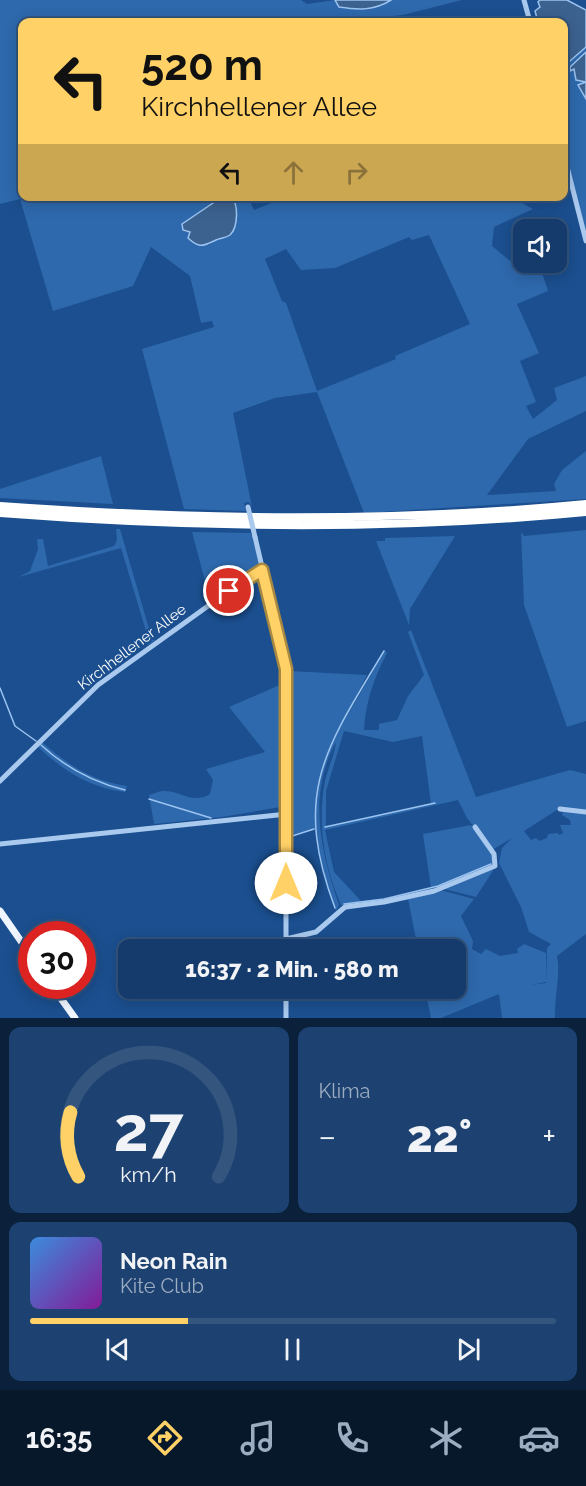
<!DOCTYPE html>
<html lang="de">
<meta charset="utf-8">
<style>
:root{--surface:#143b6b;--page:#1d4271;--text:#f1f3f6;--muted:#9dadc1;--line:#33557e;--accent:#ffd166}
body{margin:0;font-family:Raleway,sans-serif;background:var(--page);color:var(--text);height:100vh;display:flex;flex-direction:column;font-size:22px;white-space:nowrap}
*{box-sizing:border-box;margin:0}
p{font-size:20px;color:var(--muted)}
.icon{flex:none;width:33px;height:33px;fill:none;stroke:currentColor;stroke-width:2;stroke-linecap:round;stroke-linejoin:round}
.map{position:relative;height:1018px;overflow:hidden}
.panel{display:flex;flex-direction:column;gap:9px;padding:9px;background:#0b203b;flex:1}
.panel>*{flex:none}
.banner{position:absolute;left:18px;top:18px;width:550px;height:183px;border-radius:12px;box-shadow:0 3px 15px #0003,0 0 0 2px var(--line);background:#ffd166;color:#111;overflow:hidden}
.buttons{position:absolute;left:513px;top:219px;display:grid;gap:12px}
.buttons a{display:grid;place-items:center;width:54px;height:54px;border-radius:12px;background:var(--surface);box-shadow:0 3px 15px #0003,0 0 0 2px var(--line);font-size:30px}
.speed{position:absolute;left:18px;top:921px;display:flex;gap:12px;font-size:30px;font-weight:700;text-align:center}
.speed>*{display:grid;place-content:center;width:78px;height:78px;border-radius:50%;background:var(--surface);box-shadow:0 3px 15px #0003,0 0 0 2px var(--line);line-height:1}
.speed .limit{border:9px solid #d22;background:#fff;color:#111}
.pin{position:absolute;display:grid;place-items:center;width:51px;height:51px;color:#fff;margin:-26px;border:3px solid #fff;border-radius:50%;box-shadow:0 2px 6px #0007}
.me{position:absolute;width:66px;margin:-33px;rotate:0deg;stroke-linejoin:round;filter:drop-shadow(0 0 4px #0008)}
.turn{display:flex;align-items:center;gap:21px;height:126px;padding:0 24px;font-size:27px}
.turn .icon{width:78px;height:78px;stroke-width:2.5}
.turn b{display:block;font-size:42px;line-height:51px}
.lanes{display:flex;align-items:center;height:57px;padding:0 24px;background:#0003;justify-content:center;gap:30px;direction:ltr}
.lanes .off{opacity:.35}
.big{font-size:45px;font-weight:800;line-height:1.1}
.panel .widget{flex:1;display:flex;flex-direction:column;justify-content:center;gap:9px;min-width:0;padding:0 21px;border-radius:12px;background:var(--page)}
.panel .dial{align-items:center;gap:0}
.dial svg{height:156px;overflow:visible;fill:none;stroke:var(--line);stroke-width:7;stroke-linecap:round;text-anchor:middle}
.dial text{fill:var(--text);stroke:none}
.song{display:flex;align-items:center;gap:18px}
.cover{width:72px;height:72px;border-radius:9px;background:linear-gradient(135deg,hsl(210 70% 55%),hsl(290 70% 35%))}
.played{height:6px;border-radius:3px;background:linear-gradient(90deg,var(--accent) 30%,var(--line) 30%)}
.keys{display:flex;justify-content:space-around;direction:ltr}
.heat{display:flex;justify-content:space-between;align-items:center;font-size:33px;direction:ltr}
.panel .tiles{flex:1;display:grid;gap:9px;grid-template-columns:1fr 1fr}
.widget:last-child{grid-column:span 2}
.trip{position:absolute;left:118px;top:939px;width:348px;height:60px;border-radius:12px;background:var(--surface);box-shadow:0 3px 15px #0003,0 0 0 2px var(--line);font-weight:800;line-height:60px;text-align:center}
.tabs{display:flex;height:96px;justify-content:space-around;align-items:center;background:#08182b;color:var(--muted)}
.tabs .icon{width:42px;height:42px}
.tabs .active{color:var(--accent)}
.tabs b{font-size:27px;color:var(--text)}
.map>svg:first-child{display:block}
.green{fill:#2e69ad;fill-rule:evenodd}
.water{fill:#3c6290;stroke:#9cc4f0;stroke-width:1.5}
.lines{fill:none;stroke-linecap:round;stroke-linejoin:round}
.stream{stroke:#9cc4f0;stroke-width:1.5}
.minor{stroke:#a9c9ee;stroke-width:5}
.major{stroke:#f0f6ff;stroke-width:7}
.highway{stroke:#fff;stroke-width:8}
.minor-bridge{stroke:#a9c9ee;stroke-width:5}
.route-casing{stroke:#a68842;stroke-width:15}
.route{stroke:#ffd166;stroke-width:10}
.labels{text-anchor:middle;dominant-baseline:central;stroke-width:4.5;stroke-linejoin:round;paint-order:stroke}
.street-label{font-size:15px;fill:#fff;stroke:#1b4f8f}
</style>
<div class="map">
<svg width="586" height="1018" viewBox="0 0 586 1018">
<rect width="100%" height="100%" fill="#1b4f8f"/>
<path class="green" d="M0,0h301l6,4 28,-4 7,8 24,2 14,-3 11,-7h71l-59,15 -66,7h-315v174l200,1 -40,27 3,8h5l-1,3 20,10 24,-15c2,-11 9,-24 -2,-33h17l6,13 32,-13h240l1,1 -7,4 13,7 -39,18 -2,19 22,18 9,-4 1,2 15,1 9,28 -31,13 22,49 -19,8 16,41 -10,4 7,13 24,-19 -3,-12 32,-12v35l-58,28 -41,56 69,-4 -2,-7 8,-14 24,-19v48l-222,14 -47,-121 -42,6 -42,15 19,94 -3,-5 -5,1 2,8 -62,-2 -42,-160 72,-22 -2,-6 -11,2 -11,-47 -39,-29 -18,39 -80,25 -33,-112 -20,5zM429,235l41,89 -75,32 1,3 -79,32 -31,-88 -4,-2 -17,-42 21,-10 15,21 34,-2 74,-31 3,3z
M586,47v5l-16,15 1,4 3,-2 2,11 10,2 -8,3 8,14v134l-22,-84v-90l6,2z
M101,456l12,48 -113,-6v-9z
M116,529h4l32,110 3,1 -7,5 1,-4 -28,-93 -102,29 11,-6 8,-22 -1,-10h6l5,27 66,-20 3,-6z
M586,530v191l-19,6 -43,-122 -3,-73 3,4z
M192,532l59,1 8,30 -49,37z
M455,536l-45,73 -1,16 -33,-84h9v-3z
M411,630l65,167 94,-27 16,4v36l-26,-2 -36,23 7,9 5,-2 3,3 8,-3 1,-4 9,-1 3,2 3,-2 -3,-8h11l-1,-5 -8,-5 1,-4 23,2v121l-29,22c4,20 -3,41 -2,62h-53l-3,-24 -58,24h-10l-6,-29 31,-1v-38l-38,-1 -10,-50 -62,11 -1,-2 95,-18 34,9 -13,17 12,25 -1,8 9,5 5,-5 14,7 18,-3 -1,-4 7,-5 22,9v29l-15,3 15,-2 1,-35 4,-4 -22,-12 -8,-25 -22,-44 3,-15 10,-10 -20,12 -25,-32 -9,-18 -133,30 9,42 27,29 23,-2 47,-11 -8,-54 48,-9 21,27 2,11c-46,20 -102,45 -153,42 -17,-39 -24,-82 -16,-124 3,-12 10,-28 11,-39 -29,53 -15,110 3,163l-3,6 -13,-40 -8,-42 -24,6 -2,-164 78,4 -29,56 47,-80 2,2c-13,25 -21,47 -23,77h15v-6l18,-4 11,-24 16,-21 -16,-43zM344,731l49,11 29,-6 9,68 -105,23v-36z
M282,684l-2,123 -58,10 -68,7 -5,-29c4,-1 10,-4 14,-4 17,-1 29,14 47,3l3,-14 -7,-11 59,-17 -36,-45z
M42,742c26,23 50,39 85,44l-2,6c-35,-4 -61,-21 -87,-45z
M494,869l-18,28 -32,-8z"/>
<path class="water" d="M335,0h56c-17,11 -33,10 -52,7z
M540,0h27l19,10v37l-16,14 -6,-2v-37h-26l-3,-11 5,-4 -2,-5z
M586,52v47l-8,-14 8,-3 -10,-2 -2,-11 -4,2v-4z
M222,197h9c8,6 7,31 -1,38 -4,3 -9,3 -14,5 -13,6 -16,9 -28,-2l2,-6 -7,-2 -1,-6z"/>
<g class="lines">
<path class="stream" d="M0,688l15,38 21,15
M41,745c25,23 51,37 84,45
M149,799l62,19
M325,827l110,-24
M289,837l25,-8
M344,904l40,-5 54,-13 53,-22
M335,908c-43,-115 -10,-159 49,-257"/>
<path class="minor" d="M524,0l6,22
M564,155l22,86
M255,537l31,132v281
M0,781l98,-96 149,-107 15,-8
M560,809l26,3
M0,844l287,-30
M286,939l30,-7 29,-25 39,-5 50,-11 61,-25 -1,-12 -19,-27
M286,1018v-30"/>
<path class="major" d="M0,911l32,46
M52,986l23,32"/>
<path class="highway" d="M0,506c195,14 391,17 586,-2
M0,513c195,15 391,18 586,-1"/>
<path class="minor-bridge" d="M248,507l7,30"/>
</g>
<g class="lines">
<defs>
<path id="route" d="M229,591l33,-21 24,99v214"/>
</defs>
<use href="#route" class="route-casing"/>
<use href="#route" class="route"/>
</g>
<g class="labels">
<g class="street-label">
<text transform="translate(132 647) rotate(-37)">Kirchhellener Allee</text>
</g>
</g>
</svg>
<div class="buttons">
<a><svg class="icon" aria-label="sound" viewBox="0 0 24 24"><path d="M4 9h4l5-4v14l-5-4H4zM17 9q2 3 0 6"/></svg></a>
</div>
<div class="speed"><div class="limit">30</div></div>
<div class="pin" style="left:229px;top:591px;background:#d93025"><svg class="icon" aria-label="arrive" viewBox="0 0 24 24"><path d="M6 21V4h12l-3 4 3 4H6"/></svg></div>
<svg class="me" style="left:286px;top:883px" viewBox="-20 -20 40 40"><circle r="19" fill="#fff"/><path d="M0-13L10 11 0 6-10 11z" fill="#ffd166"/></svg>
<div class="trip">16:37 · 2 Min. · 580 m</div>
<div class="banner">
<div class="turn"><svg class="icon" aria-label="left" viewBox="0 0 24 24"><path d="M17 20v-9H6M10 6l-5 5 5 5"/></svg><div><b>520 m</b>Kirchhellener Allee</div></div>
<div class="lanes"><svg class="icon" aria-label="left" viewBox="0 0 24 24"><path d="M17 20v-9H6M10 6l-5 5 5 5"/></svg><svg class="icon off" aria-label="ahead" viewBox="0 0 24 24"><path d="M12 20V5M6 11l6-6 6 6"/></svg><svg class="icon off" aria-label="right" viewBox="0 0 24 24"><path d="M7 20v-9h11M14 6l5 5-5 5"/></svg></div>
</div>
</div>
<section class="panel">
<div class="tiles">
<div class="widget dial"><svg viewBox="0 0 100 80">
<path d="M14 69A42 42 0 1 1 86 69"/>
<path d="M14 69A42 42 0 0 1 10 36" stroke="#ffd166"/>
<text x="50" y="56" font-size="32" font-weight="700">27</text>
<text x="50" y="72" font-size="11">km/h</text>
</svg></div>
<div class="widget"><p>Klima</p>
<div class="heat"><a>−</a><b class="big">22°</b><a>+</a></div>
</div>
<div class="widget">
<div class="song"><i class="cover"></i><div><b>Neon Rain</b><p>Kite Club</p></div></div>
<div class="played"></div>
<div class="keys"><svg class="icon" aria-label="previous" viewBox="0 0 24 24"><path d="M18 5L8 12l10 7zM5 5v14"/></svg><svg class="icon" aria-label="pause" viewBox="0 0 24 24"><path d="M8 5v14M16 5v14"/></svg><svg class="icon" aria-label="next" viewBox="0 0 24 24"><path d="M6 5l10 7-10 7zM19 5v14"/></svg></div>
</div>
</div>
</section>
<nav class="tabs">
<b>16:35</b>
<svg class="icon active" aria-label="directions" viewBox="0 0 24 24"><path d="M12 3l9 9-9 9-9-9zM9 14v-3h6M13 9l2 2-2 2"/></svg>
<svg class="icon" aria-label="music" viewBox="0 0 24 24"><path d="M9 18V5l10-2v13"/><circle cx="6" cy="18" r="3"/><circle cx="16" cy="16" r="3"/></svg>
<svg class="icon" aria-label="phone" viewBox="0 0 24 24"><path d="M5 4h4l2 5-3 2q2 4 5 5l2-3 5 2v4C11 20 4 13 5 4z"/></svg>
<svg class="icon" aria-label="climate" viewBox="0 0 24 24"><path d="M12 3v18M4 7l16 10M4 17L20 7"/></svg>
<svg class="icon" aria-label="car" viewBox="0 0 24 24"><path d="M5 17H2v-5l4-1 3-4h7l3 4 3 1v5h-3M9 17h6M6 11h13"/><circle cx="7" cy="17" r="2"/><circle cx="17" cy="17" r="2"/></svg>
</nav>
